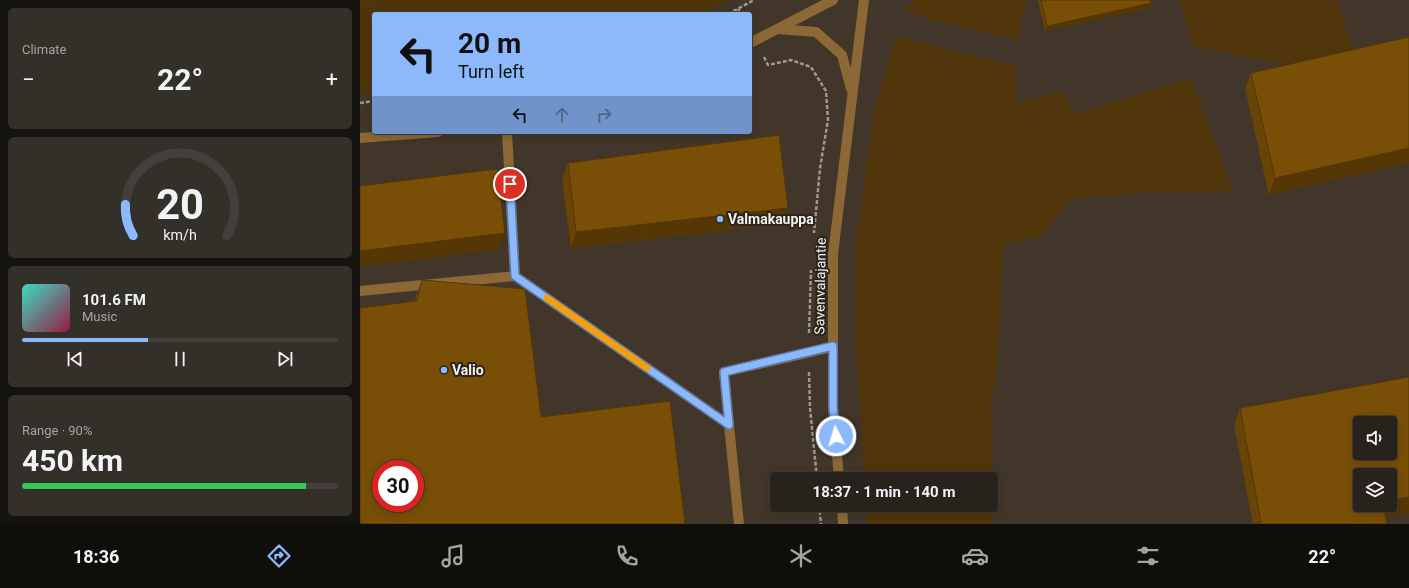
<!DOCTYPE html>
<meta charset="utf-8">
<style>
:root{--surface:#27221c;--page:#332f29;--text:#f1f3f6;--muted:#a4a4a3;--line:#433f3b;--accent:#8cb9fc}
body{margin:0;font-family:Roboto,sans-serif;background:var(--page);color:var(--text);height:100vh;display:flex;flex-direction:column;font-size:15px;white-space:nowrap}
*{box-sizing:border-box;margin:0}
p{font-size:13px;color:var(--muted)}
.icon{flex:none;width:22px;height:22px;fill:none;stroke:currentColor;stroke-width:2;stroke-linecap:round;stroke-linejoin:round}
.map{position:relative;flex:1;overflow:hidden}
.details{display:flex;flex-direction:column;gap:8px;padding:8px;background:#15130f;width:360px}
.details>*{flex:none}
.hud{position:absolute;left:12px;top:12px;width:380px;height:122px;border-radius:4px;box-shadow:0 2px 10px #0003,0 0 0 1px var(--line);background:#8cb9fc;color:#111;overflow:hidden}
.buttons{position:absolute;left:993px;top:416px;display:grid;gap:8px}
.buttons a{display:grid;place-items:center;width:44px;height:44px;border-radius:4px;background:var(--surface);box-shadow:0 2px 10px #0003,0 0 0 1px var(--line);font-size:20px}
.speed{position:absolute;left:12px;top:460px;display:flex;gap:8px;font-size:20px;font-weight:700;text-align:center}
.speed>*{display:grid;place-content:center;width:52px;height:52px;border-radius:50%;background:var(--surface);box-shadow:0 2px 10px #0003,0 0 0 1px var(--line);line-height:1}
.speed .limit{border:6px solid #d22;background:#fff;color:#111}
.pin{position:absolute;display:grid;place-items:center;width:34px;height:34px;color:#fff;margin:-17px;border:2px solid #fff;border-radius:50%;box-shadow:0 1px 4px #0007}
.me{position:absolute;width:44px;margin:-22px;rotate:355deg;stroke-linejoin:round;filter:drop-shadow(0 0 3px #0008)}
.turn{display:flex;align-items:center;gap:14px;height:84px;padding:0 20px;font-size:18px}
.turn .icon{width:52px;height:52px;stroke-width:2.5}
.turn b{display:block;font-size:28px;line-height:34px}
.lanes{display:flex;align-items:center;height:38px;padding:0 20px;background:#0003;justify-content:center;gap:20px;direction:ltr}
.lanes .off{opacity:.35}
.big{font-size:30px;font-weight:700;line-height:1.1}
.details .widget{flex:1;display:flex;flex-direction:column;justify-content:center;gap:6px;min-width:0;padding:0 14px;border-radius:6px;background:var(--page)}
.details .dial{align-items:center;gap:0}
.dial svg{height:104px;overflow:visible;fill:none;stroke:var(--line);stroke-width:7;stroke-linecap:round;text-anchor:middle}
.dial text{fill:var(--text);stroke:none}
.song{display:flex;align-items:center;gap:12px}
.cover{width:48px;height:48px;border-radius:6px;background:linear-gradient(135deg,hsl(170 70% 55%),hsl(340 70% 35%))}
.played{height:4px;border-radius:2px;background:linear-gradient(90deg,var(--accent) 40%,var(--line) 40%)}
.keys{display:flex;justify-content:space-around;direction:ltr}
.heat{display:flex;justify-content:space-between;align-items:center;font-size:22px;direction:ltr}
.charge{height:6px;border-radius:3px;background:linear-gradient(90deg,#34c759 90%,var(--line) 0)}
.trip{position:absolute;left:410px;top:472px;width:228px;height:40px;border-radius:4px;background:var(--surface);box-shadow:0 2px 10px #0003,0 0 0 1px var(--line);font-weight:700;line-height:40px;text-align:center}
.tabs{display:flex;height:64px;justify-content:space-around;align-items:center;background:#100e0b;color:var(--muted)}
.tabs .icon{width:28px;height:28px}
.tabs .selected{color:var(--accent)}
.tabs b{font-size:18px;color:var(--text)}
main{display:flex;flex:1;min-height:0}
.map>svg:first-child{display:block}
.built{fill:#413629;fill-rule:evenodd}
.green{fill:#51350a}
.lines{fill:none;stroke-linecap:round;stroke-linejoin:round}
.path{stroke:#9d9891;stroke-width:2.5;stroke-dasharray:4 2;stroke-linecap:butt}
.service{stroke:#8c6837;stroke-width:10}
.minor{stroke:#8c6837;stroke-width:10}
.tertiary{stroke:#8c6837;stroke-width:10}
.wall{fill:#684406}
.shaded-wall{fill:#553705}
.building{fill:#794f07;stroke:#553705;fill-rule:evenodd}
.route-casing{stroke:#5b78a4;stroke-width:10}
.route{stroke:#8cb9fc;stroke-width:7}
.slow{stroke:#f59e0b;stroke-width:7}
.poi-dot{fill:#8cb9fc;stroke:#2a241c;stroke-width:1.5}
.labels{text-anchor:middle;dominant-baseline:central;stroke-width:4;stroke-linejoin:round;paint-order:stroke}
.poi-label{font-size:14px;font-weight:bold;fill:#f6f2ec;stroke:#2a241c;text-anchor:start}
.street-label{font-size:14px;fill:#f6f2ec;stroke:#2a241c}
</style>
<main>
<section class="details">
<div class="widget"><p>Climate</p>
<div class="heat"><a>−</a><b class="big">22°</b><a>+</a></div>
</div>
<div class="widget dial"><svg viewBox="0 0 100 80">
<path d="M14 69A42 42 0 1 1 86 69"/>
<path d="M14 69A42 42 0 0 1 8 45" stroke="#8cb9fc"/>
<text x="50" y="56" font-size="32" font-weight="700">20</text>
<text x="50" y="72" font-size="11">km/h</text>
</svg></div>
<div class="widget">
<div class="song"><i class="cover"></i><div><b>101.6 FM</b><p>Music</p></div></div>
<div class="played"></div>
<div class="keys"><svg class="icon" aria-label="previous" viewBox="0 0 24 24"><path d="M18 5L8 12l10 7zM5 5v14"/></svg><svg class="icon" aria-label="pause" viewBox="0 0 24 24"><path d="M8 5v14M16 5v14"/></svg><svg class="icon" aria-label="next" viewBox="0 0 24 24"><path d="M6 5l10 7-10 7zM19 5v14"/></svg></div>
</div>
<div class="widget"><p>Range · 90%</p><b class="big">450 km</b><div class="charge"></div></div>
</section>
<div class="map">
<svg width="1049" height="524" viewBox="0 0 1049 524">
<rect width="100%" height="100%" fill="#342e25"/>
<path class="built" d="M370,0h679v524h-1049v-430l14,-2v40h376v-118h-48zM1000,423h30v30h-30zM21,469h34v34h-34zM1000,475h30v30h-30zM417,479h214v26h-214z"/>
<path class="green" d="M0,0h370l-28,14h-328v78l-14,2z
M554,0h113l-5,17 -3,23 -88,-20 -25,-10z
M819,0h158l16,52 -70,12 -90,-18z
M536,36l119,30 3,36 45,-11 12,23 115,-36 44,113 -87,1 -77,7 -28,37 -39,8 -7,140 -5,9 1,131h-125l-1,-19h125v-26h-127l-7,-118 -2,-116 19,-133z"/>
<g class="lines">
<path class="path" d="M378,9l3,5
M368,14l26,-14
M404,57l4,8 23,-5 20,7 15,24 2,29 -8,48 -6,65
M0,103l14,-2
M449,333l2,-63
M449,372l1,36 7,71
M459,505l2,19"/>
<path class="service" d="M155,276l214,149 10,99
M0,291l155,-15 -8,-144
M369,425l-5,-53 109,-25"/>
<path class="minor" d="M418,29l38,3 26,23 9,34
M479,479l-6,-72v-153l31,-254
M482,505l1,19"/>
<path class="tertiary" d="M390,43l83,-43
M0,138l78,-6"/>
</g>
<path class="wall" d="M678,0h112l1,3 -2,5 -104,23z
M1049,37l-140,158 -24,-106 6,-16z
M208,163l214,61 -211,24 -9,-69z
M62,280l119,137 -181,107 56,-228z
M880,408l145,109 -132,7 -19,-99z"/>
<path class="shaded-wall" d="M791,3l-2,5 -104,23 2,-5z
M1049,148v15l-140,32 6,-17z
M428,208l-6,16 -211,24 5,-16z
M145,233l-6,16 -139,18v-16z
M1049,497v16l-32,6 5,-14h8v-4z"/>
<path class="building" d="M681,0h109l1,3 -104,23z
M1049,37v111l-134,30 -24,-105z
M419,135l9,73 -212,24 -8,-69z
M137,169l8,64 -145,18v-65z
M62,280l103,9 16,128 129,-16 15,123h-325v-216l57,-7zM21,469h34v34h-34z
M1049,377v120l-19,4v-26h-30v30h23l4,19h-134l8,-2 -21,-114zM1000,423h30v30h-30z"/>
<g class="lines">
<defs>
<path id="route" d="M150,184l5,92 214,149 -5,-53 109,-26v61l3,29"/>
</defs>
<use href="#route" class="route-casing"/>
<use href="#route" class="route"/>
<path class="slow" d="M187,298l100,70"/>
</g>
<g class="poi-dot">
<circle cx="360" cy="219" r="4"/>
<circle cx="84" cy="370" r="4"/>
</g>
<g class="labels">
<g class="poi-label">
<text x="368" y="219">Valmakauppa</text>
<text x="92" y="370">Valio</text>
</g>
<g class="street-label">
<text transform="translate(460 286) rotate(-89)">Savenvalajantie</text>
</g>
</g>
</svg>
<div class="buttons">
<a><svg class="icon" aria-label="sound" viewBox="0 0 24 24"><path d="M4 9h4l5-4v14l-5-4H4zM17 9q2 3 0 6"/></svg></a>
<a><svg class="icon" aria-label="layers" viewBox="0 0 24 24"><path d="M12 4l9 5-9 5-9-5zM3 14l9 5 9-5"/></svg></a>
</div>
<div class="speed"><div class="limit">30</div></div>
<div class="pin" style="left:150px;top:184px;background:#d93025"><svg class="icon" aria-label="arrive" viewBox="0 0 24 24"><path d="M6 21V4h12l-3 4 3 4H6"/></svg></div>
<svg class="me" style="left:476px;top:436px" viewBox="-20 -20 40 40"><circle r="17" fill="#8cb9fc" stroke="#fff" stroke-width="3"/><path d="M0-11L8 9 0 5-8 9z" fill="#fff"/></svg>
<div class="trip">18:37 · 1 min · 140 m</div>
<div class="hud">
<div class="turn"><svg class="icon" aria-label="left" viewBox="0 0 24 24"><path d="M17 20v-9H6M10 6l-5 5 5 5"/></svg><div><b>20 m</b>Turn left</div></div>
<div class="lanes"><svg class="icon" aria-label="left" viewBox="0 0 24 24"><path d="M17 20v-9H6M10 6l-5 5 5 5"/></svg><svg class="icon off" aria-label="ahead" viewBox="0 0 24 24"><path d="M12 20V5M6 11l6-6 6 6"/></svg><svg class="icon off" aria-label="right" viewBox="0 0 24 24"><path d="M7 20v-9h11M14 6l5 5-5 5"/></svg></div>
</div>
</div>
</main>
<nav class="tabs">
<b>18:36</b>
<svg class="icon selected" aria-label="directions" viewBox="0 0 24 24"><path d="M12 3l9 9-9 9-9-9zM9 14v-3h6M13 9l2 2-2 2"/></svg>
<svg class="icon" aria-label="music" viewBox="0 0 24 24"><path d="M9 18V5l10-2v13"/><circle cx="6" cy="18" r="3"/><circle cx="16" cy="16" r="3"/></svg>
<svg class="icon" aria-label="phone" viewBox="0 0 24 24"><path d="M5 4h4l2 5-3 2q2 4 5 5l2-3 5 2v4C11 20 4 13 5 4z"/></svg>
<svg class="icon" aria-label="climate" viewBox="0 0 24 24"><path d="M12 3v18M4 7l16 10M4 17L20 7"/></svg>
<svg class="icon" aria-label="car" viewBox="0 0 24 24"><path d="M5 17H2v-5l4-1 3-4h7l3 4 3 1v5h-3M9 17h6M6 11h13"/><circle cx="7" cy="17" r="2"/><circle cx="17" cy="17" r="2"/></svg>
<svg class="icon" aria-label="filters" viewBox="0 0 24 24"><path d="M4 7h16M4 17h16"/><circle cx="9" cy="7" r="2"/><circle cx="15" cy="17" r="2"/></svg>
<b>22°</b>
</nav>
